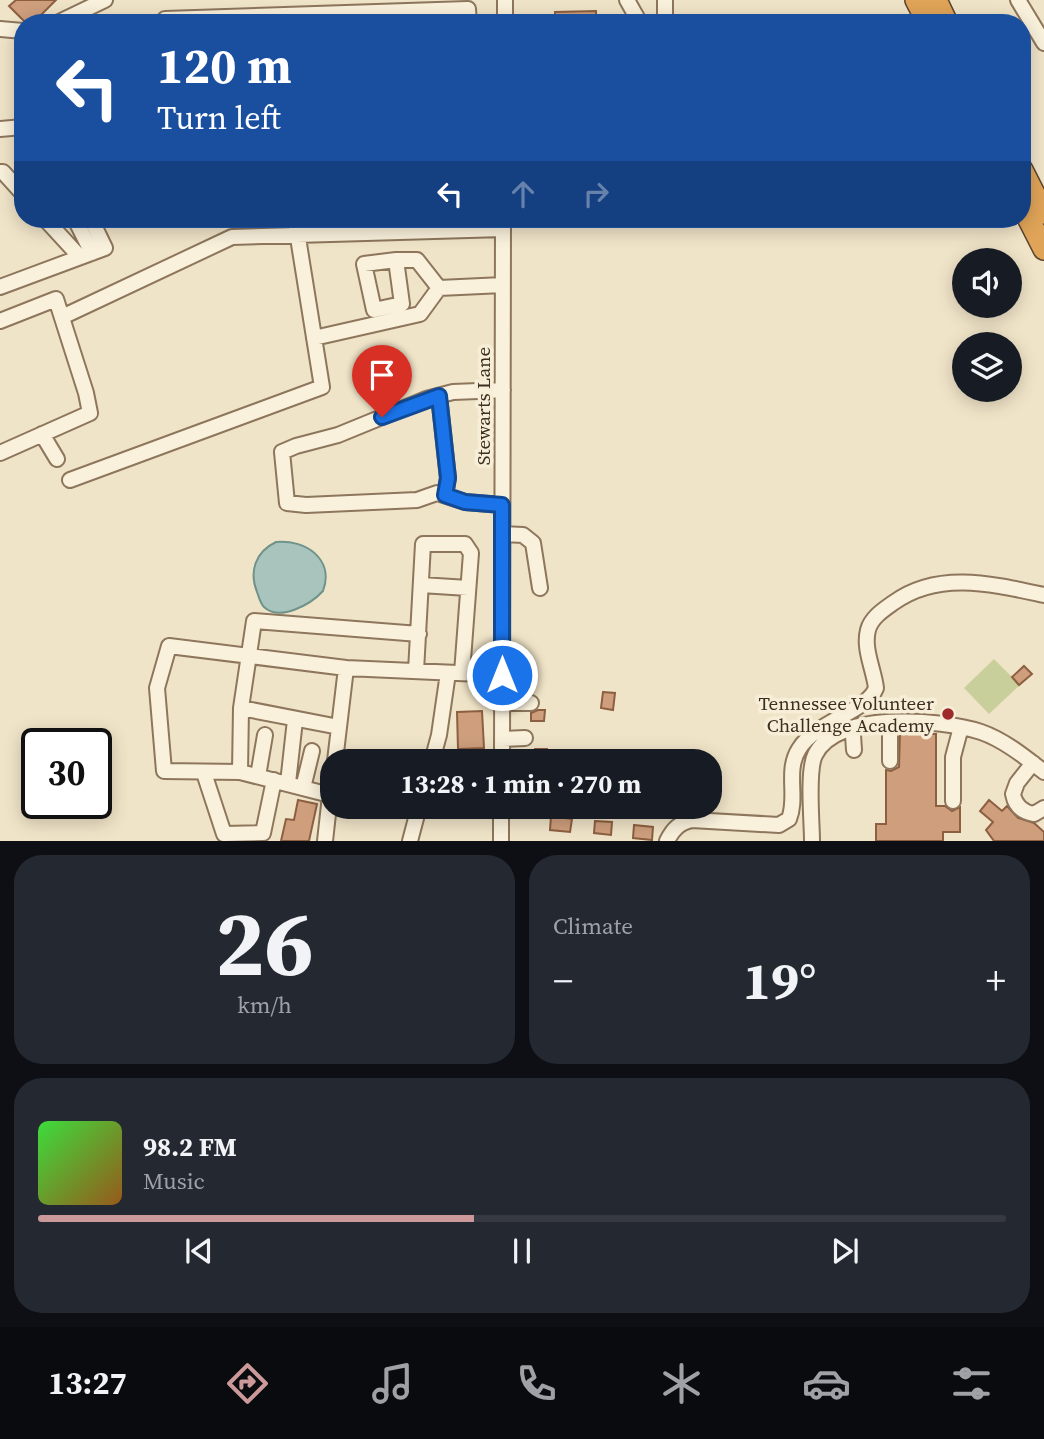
<!DOCTYPE html>
<meta charset="utf-8">
<style>
:root{--surface:#171b24;--page:#242831;--text:#f1f3f6;--muted:#9ea1a6;--line:#363941;--accent:#cc999b}
body{margin:0;font-family:"Source Serif 4",serif;background:var(--page);color:var(--text);height:100vh;display:flex;flex-direction:column;font-size:26px;white-space:nowrap}
*{box-sizing:border-box;margin:0}
p{font-size:23px;color:var(--muted)}
.icon{flex:none;width:38px;height:38px;fill:none;stroke:currentColor;stroke-width:2;stroke-linecap:round;stroke-linejoin:round}
.map{position:relative;height:841px;overflow:hidden}
.side{display:flex;flex-direction:column;gap:14px;padding:14px;background:#0d0f14;flex:1}
.side>*{flex:none}
.top-card{position:absolute;left:14px;top:14px;width:1017px;height:214px;border-radius:28px;box-shadow:0 4px 18px #0003;background:#1a4fa0;color:#fff;overflow:hidden}
.buttons{position:absolute;left:952px;top:248px;display:grid;gap:14px}
.buttons a{display:grid;place-items:center;width:70px;height:70px;border-radius:50%;background:var(--surface);box-shadow:0 4px 18px #0003;font-size:35px}
.speed{position:absolute;left:21px;top:728px;display:flex;gap:14px;font-size:35px;font-weight:700;text-align:center}
.speed>*{display:grid;place-content:center;width:91px;height:91px;border-radius:50%;background:var(--surface);box-shadow:0 4px 18px #0003;line-height:1}
.speed .limit{border:4px solid #111;border-radius:10px;background:#fff;color:#111}
.pin{position:absolute;display:grid;place-items:center;width:60px;height:60px;color:#fff;margin:-72px -30px;border-radius:50% 50% 50% 0;rotate:-45deg;box-shadow:0 0 7px #0007}
.pin .icon{rotate:45deg}
.me{position:absolute;width:77px;margin:-38px;rotate:0deg;stroke-linejoin:round;filter:drop-shadow(0 0 5px #0008)}
.turn{display:flex;align-items:center;gap:24px;height:147px;padding:0 28px;font-size:32px}
.turn .icon{width:91px;height:91px;stroke-width:2.5}
.turn b{display:block;font-size:49px;line-height:60px}
.lanes{display:flex;align-items:center;height:66px;padding:0 28px;background:#0003;justify-content:center;gap:35px;direction:ltr}
.lanes .off{opacity:.35}
.big{font-size:52px;font-weight:700;line-height:1.1}
.side .widget{flex:1;display:flex;flex-direction:column;justify-content:center;gap:10px;min-width:0;padding:0 24px;border-radius:28px;background:var(--page)}
.side .dial{align-items:center;gap:0}
.dial b{font-size:91px;line-height:1}
.song{display:flex;align-items:center;gap:21px}
.cover{width:84px;height:84px;border-radius:10px;background:linear-gradient(135deg,hsl(120 70% 55%),hsl(30 70% 35%))}
.played{height:7px;border-radius:4px;background:linear-gradient(90deg,var(--accent) 45%,var(--line) 45%)}
.keys{display:flex;justify-content:space-around;direction:ltr}
.heat{display:flex;justify-content:space-between;align-items:center;font-size:38px;direction:ltr}
.side .tiles{flex:1;display:grid;gap:14px;grid-template-columns:1fr 1fr}
.widget:last-child{grid-column:span 2}
.trip{position:absolute;left:320px;top:749px;width:402px;height:70px;border-radius:28px;background:var(--surface);box-shadow:0 4px 18px #0003;font-weight:700;line-height:70px;text-align:center}
.tabs{display:flex;height:112px;justify-content:space-around;align-items:center;background:#090b0e;color:var(--muted)}
.tabs .icon{width:49px;height:49px}
.tabs .current{color:var(--accent)}
.tabs b{font-size:32px;color:var(--text)}
.map>svg:first-child{display:block}
.green{fill:#c9cf9b}
.water{fill:#a9c4bc;stroke:#6f938a;stroke-width:2}
.building{fill:#cf9f7d;stroke:#8d5f41;stroke-width:2}
.lines{fill:none;stroke-linecap:round;stroke-linejoin:round}
.minor-casing{stroke:#8d765c;stroke-width:18}
.highway-casing{stroke:#5b4430;stroke-width:24}
.minor{stroke:#faf1dc;stroke-width:14}
.highway{stroke:#e0a458;stroke-width:21}
.route-casing{stroke:#114b97;stroke-width:18}
.route{stroke:#1a73e8;stroke-width:12}
.poi-dot{fill:#9e2a2b;stroke:#f7eed8;stroke-width:2.5}
.labels{text-anchor:middle;dominant-baseline:central;stroke-width:7;stroke-linejoin:round;paint-order:stroke}
.street-label{font-size:19px;fill:#3d2e20;stroke:#f7eed8}
.poi-label{font-size:19px;fill:#3d2e20;stroke:#f7eed8;text-anchor:end}
</style>
<div class="map">
<svg width="1044" height="841" viewBox="0 0 1044 841">
<rect width="100%" height="100%" fill="#f0e4c8"/>
<path class="green" d="M994,659l26,26 -31,29 -25,-26z"/>
<path class="water" d="M276,542c29,-3 59,17 47,49 -12,13 -43,31 -59,16 -4,-4 -5,-10 -7,-15 -8,-20 -2,-40 19,-50z"/>
<path class="building" d="M16,0h40l-23,23 -8,-1 -16,-16z
M596,11v12h-41v-11z
M1024,666l8,8 -13,11 -7,-8z
M603,692l12,1 -2,17 -12,-2z
M538,710h7l-1,11h-13v-8z
M482,711l2,37 -26,1 -1,-37z
M900,734h36v72h9l7,5 8,-4v25h-17v9h-67v-17h10v-54l5,1 8,-4z
M535,749h12v12h-12z
M298,800l19,4 -8,37h-28l5,-22 8,1z
M989,800l13,11 5,-5 11,12 16,5 10,9v9h-50l-8,-11 7,-8 -13,-11z
M551,816l21,3 -2,13 -20,-2z
M595,821l17,1 -1,13 -17,-2z
M634,825l19,2 -1,13 -19,-2z"/>
<g class="lines">
<defs>
<path id="minor" d="M627,0l13,23
M1018,0l26,43
M165,19l303,-10 1,14
M57,23l48,-23
M505,23v-23
M665,23v-23
M0,29l23,2
M0,129l23,-2
M0,172h3l20,22
M45,219l35,38
M75,219l17,34
M396,260l-32,4 10,46 28,-6 -6,-44h21l22,28
M0,287l105,-39 -14,-29
M62,317l170,-80 271,-8
M0,321l56,-22 30,94 4,20 -90,40
M314,338l106,-24 19,-26 64,-3
M439,396l9,82 -3,17
M42,434l15,25
M70,480l252,-93 -27,-168
M502,505l-37,-3 -28,-9 -20,7 -111,5 -19,-2 -5,-51 14,-6 42,-11 88,-36 27,-7 50,-2
M502,534l21,1 10,8 7,45
M421,585l47,3
M416,671l7,-127h42l6,9 -9,120
M502,703h29
M890,723v38
M339,727l-98,-19 13,-87 165,13
M850,728l3,7 1,15
M502,739l23,-1
M335,761l11,-93 156,7
M432,761l7,-26 9,-62
M502,761l1,-542
M1033,763l-16,20 -4,11c2,11 9,18 21,20l10,-6
M240,772l1,-64
M204,773l20,61 39,-1 11,-53
M258,776l7,-41
M288,783l7,-63
M303,788l9,-37
M330,795l-90,-23 -76,-1 -7,-83 12,-42 177,22
M953,801v-44l8,-30
M325,841l7,-63
M410,841l9,-34
M501,841v-34
M667,841c6,-12 12,-18 25,-21l87,5 10,-6c9,-22 -4,-48 10,-70 17,-28 68,-37 77,-61 -2,-18 -13,-39 -8,-58 3,-12 15,-20 25,-27 45,-33 100,-19 151,-8
M812,841c0,-20 -5,-70 3,-86 22,-45 126,-36 166,-23 23,8 44,25 63,40"/>
<path id="highway" d="M916,0l12,23
M936,0l11,23
M1022,170l22,43
M1022,206l22,43"/>
</defs>
<use href="#minor" class="minor-casing"/>
<use href="#highway" class="highway-casing"/>
<use href="#minor" class="minor"/>
<use href="#highway" class="highway"/>
</g>
<g class="lines">
<defs>
<path id="route" d="M382,417l57,-21 9,82 -3,17 20,7 37,3v170"/>
</defs>
<use href="#route" class="route-casing"/>
<use href="#route" class="route"/>
</g>
<circle class="poi-dot" cx="948" cy="714" r="7"/>
<g class="labels">
<g class="street-label">
<text transform="translate(483 406) rotate(-90)">Stewarts Lane</text>
</g>
<g class="poi-label">
<text x="934" y="703">Tennessee Volunteer<tspan x="934" dy="22">Challenge Academy</tspan></text>
</g>
</g>
</svg>
<div class="buttons">
<a><svg class="icon" aria-label="sound" viewBox="0 0 24 24"><path d="M4 9h4l5-4v14l-5-4H4zM17 9q2 3 0 6"/></svg></a>
<a><svg class="icon" aria-label="layers" viewBox="0 0 24 24"><path d="M12 4l9 5-9 5-9-5zM3 14l9 5 9-5"/></svg></a>
</div>
<div class="speed"><div class="limit">30</div></div>
<div class="pin" style="left:382px;top:417px;background:#d93025"><svg class="icon" aria-label="arrive" viewBox="0 0 24 24"><path d="M6 21V4h12l-3 4 3 4H6"/></svg></div>
<svg class="me" style="left:502px;top:675px" viewBox="-20 -20 40 40"><circle r="17" fill="#1a73e8" stroke="#fff" stroke-width="3"/><path d="M0-11L8 9 0 5-8 9z" fill="#fff"/></svg>
<div class="trip">13:28 · 1 min · 270 m</div>
<div class="top-card">
<div class="turn"><svg class="icon" aria-label="left" viewBox="0 0 24 24"><path d="M17 20v-9H6M10 6l-5 5 5 5"/></svg><div><b>120 m</b>Turn left</div></div>
<div class="lanes"><svg class="icon" aria-label="left" viewBox="0 0 24 24"><path d="M17 20v-9H6M10 6l-5 5 5 5"/></svg><svg class="icon off" aria-label="ahead" viewBox="0 0 24 24"><path d="M12 20V5M6 11l6-6 6 6"/></svg><svg class="icon off" aria-label="right" viewBox="0 0 24 24"><path d="M7 20v-9h11M14 6l5 5-5 5"/></svg></div>
</div>
</div>
<section class="side">
<div class="tiles">
<div class="widget dial"><b>26</b><p>km/h</p></div>
<div class="widget"><p>Climate</p>
<div class="heat"><a>−</a><b class="big">19°</b><a>+</a></div>
</div>
<div class="widget">
<div class="song"><i class="cover"></i><div><b>98.2 FM</b><p>Music</p></div></div>
<div class="played"></div>
<div class="keys"><svg class="icon" aria-label="previous" viewBox="0 0 24 24"><path d="M18 5L8 12l10 7zM5 5v14"/></svg><svg class="icon" aria-label="pause" viewBox="0 0 24 24"><path d="M8 5v14M16 5v14"/></svg><svg class="icon" aria-label="next" viewBox="0 0 24 24"><path d="M6 5l10 7-10 7zM19 5v14"/></svg></div>
</div>
</div>
</section>
<nav class="tabs">
<b>13:27</b>
<svg class="icon current" aria-label="directions" viewBox="0 0 24 24"><path d="M12 3l9 9-9 9-9-9zM9 14v-3h6M13 9l2 2-2 2"/></svg>
<svg class="icon" aria-label="music" viewBox="0 0 24 24"><path d="M9 18V5l10-2v13"/><circle cx="6" cy="18" r="3"/><circle cx="16" cy="16" r="3"/></svg>
<svg class="icon" aria-label="phone" viewBox="0 0 24 24"><path d="M5 4h4l2 5-3 2q2 4 5 5l2-3 5 2v4C11 20 4 13 5 4z"/></svg>
<svg class="icon" aria-label="climate" viewBox="0 0 24 24"><path d="M12 3v18M4 7l16 10M4 17L20 7"/></svg>
<svg class="icon" aria-label="car" viewBox="0 0 24 24"><path d="M5 17H2v-5l4-1 3-4h7l3 4 3 1v5h-3M9 17h6M6 11h13"/><circle cx="7" cy="17" r="2"/><circle cx="17" cy="17" r="2"/></svg>
<svg class="icon" aria-label="filters" viewBox="0 0 24 24"><path d="M4 7h16M4 17h16"/><circle cx="9" cy="7" r="2"/><circle cx="15" cy="17" r="2"/></svg>
</nav>
